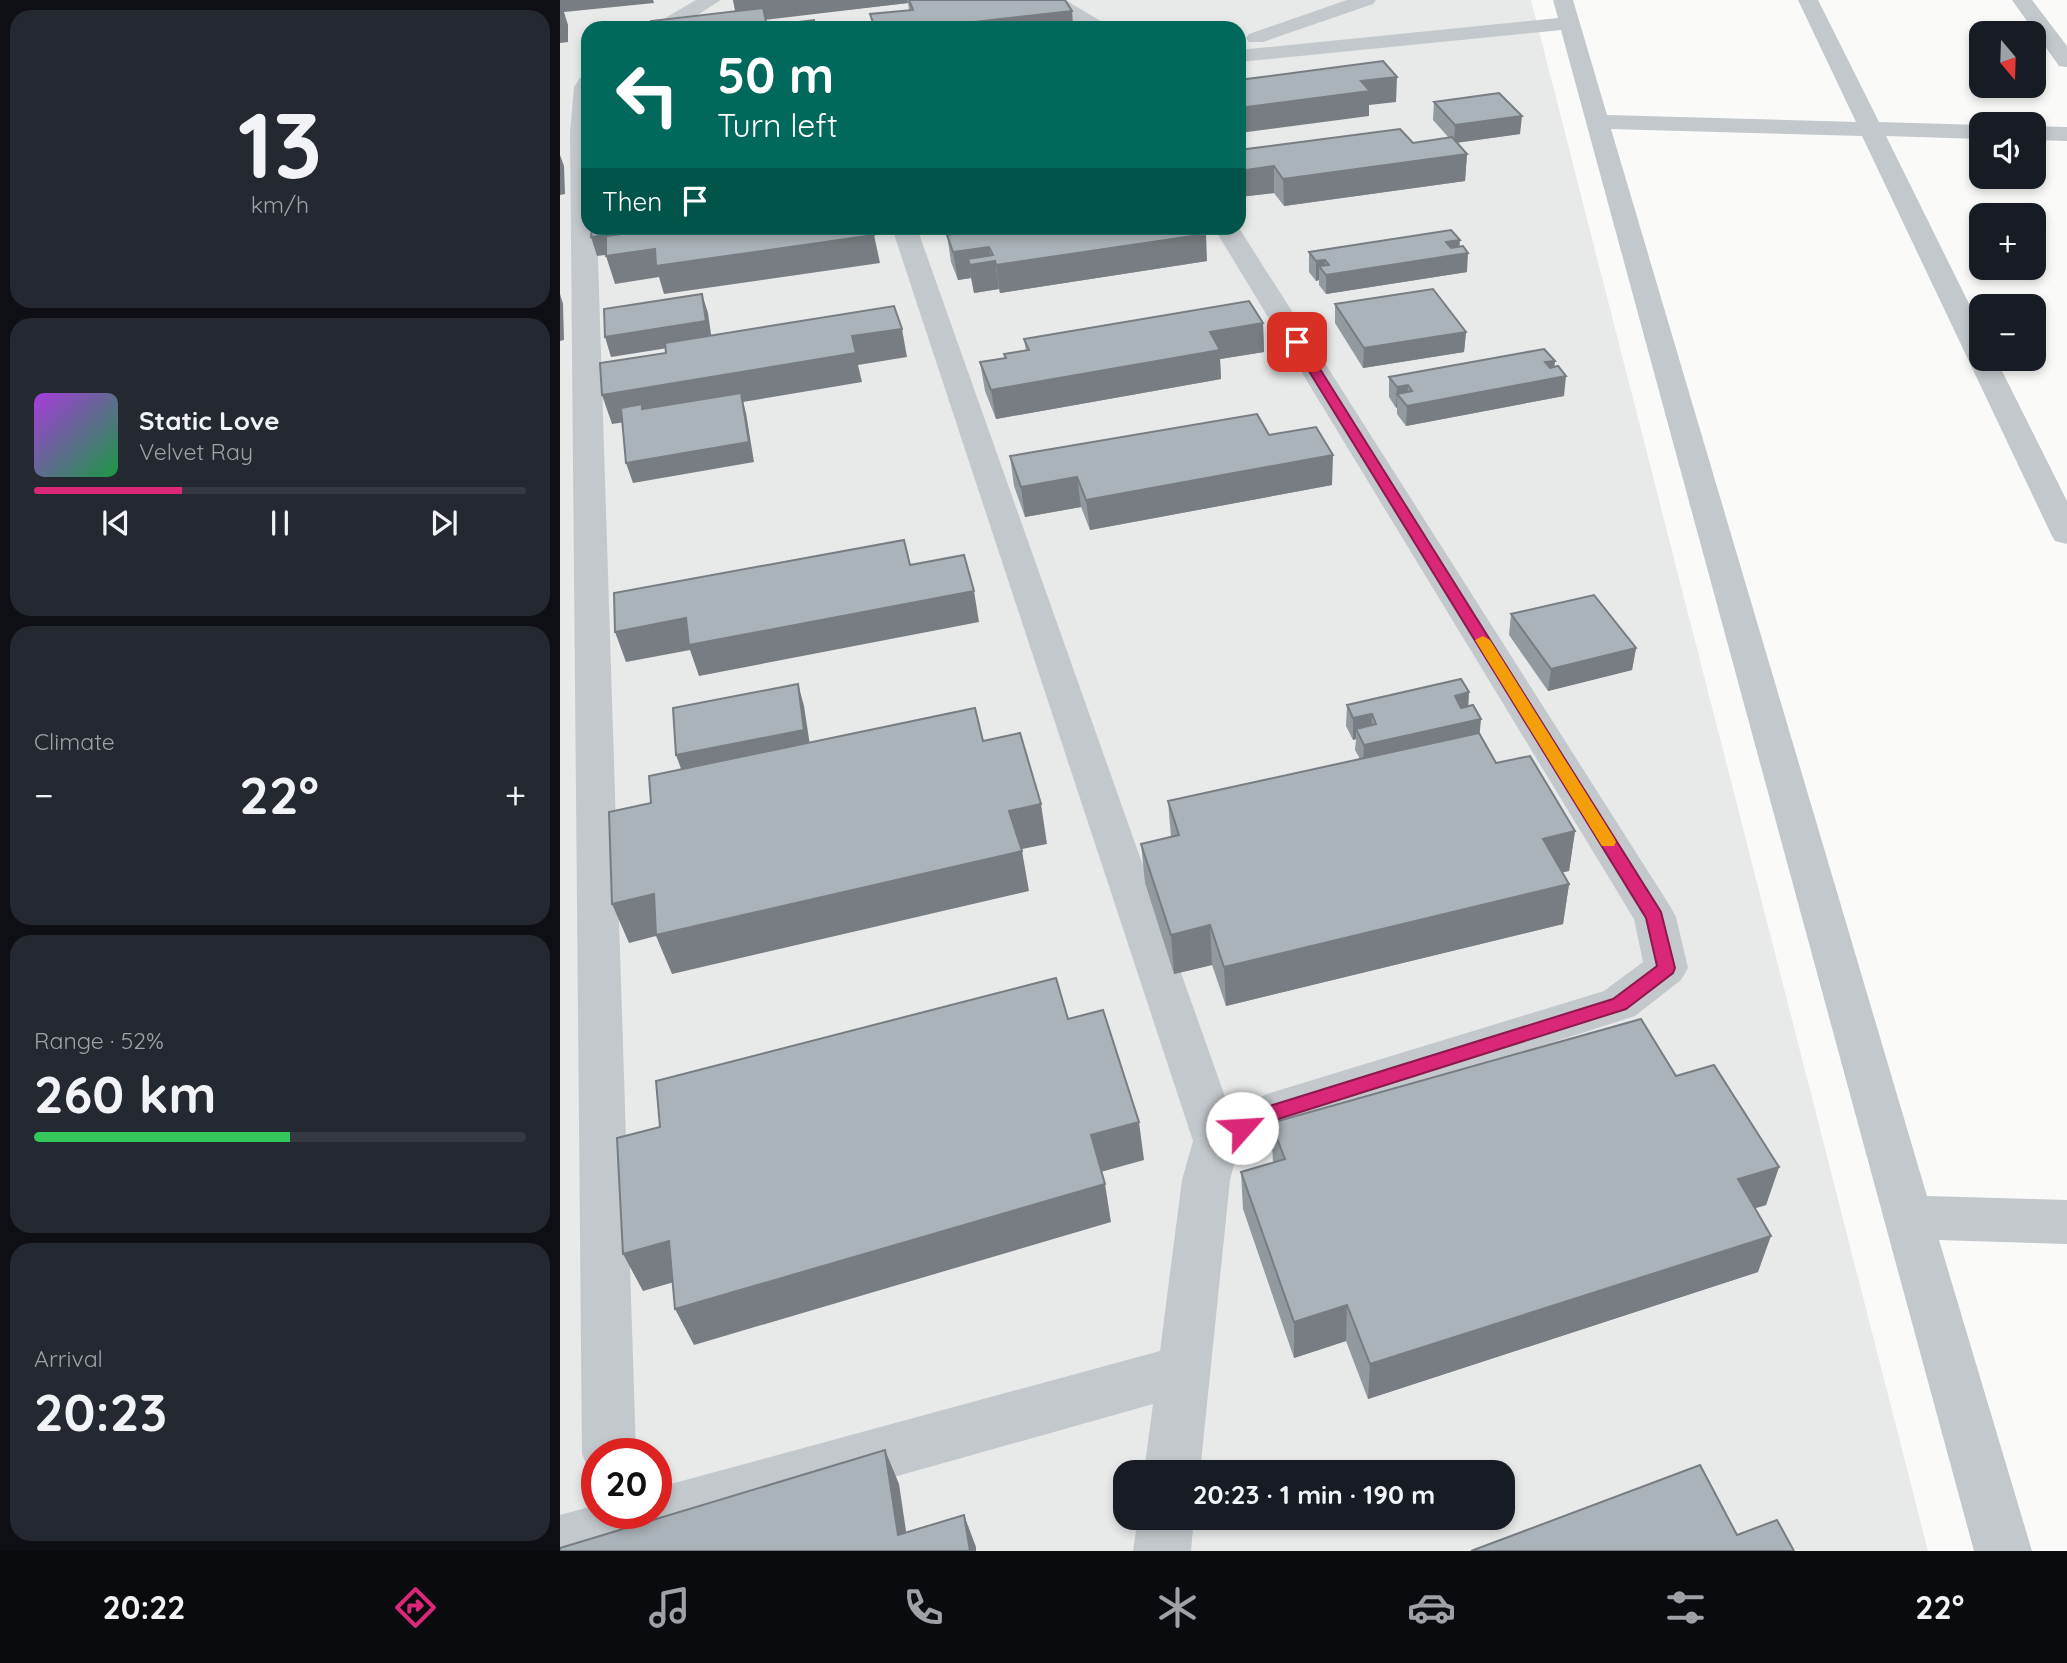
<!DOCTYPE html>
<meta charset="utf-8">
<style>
:root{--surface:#171b24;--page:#242831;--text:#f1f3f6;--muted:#9ea1a6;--line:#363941;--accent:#db2777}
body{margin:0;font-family:Quicksand,sans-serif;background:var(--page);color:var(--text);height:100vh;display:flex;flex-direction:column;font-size:26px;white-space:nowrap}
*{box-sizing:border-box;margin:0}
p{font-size:23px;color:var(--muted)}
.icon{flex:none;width:38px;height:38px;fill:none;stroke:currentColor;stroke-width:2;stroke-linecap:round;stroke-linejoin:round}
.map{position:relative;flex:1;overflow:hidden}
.panel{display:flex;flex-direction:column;gap:10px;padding:10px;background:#0d0f14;width:560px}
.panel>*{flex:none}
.banner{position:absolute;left:21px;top:21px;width:665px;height:214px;border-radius:21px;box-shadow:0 4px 10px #0003;background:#00695c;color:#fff;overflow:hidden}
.needle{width:46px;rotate:161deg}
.buttons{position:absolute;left:1409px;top:21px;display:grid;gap:14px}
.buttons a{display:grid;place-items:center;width:77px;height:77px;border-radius:14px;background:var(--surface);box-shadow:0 4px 10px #0003;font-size:35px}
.speed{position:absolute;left:21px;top:1438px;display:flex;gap:14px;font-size:35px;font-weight:700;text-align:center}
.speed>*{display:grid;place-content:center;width:91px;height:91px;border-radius:50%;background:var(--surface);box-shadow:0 4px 10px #0003;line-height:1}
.speed .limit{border:10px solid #d22;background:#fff;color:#111}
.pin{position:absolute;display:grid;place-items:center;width:60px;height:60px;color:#fff;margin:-30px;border-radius:14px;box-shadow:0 4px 10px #0006}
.me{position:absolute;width:77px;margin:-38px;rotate:64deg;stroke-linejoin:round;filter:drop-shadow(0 0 5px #0008)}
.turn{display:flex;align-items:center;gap:24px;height:147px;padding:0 21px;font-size:32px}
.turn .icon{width:91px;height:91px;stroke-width:2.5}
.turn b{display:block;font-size:49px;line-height:60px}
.then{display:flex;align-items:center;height:66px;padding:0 21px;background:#0003;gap:14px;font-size:26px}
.big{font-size:52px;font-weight:800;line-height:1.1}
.panel .tile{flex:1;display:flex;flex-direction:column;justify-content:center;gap:10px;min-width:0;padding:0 24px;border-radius:21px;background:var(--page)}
.panel .dial{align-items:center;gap:0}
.dial b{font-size:91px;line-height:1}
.song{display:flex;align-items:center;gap:21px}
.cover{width:84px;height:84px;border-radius:10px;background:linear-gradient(135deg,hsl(280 70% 55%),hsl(140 70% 35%))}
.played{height:7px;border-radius:4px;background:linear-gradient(90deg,var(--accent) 30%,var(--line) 30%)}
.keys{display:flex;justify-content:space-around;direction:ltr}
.heat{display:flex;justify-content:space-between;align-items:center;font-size:38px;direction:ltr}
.charge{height:10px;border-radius:5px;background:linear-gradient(90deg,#34c759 52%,var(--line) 0)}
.trip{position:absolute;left:553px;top:1460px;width:402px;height:70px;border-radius:21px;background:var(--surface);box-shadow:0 4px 10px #0003;font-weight:800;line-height:70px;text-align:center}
.tab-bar{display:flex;height:112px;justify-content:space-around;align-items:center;background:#090b0e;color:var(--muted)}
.tab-bar .icon{width:49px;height:49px}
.tab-bar .active{color:var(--accent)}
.tab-bar b{font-size:32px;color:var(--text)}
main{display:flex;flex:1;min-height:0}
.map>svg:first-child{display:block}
.built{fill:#e8e9e9;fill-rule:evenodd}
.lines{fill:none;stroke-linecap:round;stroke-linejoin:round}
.minor{fill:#c3c8cc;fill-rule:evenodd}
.wall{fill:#929a9f}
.shaded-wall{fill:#777d82}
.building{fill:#aab3b9;stroke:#777d82;stroke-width:2}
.route{fill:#db2777;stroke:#8e194d;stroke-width:2}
.slow{fill:#f59e0b}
</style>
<main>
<section class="panel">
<div class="tile dial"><b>13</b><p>km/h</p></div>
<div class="tile">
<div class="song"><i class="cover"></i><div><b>Static Love</b><p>Velvet Ray</p></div></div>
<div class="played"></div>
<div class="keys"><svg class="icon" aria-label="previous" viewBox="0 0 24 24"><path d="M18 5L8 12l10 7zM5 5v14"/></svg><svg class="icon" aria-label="pause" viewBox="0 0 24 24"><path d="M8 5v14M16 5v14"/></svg><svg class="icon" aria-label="next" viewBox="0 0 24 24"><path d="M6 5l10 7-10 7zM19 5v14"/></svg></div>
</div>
<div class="tile"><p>Climate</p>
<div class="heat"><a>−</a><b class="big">22°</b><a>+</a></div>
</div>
<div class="tile"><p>Range · 52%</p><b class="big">260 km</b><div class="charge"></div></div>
<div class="tile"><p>Arrival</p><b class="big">20:23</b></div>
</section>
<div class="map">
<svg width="1507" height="1551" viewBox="0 0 1507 1551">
<rect width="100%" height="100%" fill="#fafaf8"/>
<path class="built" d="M0,0h971l397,1551h-1368zM28,28h651v200h-651zM37,1454h59v60h-59zM565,1472h378v45h-378z"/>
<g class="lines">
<path class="minor" d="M136,0h25l-44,28h-25l3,-4z
M480,0h25l41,24 3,4h-25z
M787,0h29l-3,4 -110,38h-14l-3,-4 3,-4z
M993,0h20l34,115 249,7 -58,-122h20l61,122 102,3v14l-95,-3 95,192v31h15l71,142v43l-12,-3 -4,-7 -189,-398 -251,-7 316,1067 140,4v44l-128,-4 93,311h-58l-413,-1521 -322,32v-12l319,-32z
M1452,0h20l35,46v21l-8,-1z
M28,76v152h9l39,1226h-39v22l-7,-3 -8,-19 -12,-1322 4,-45 6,-9z
M1474,126l33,1v14l-33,-1z
M332,228h25l313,883 37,-17 337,-103 39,-29 -9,-43 -420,-691h25l431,678 6,11 12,51 -7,12 -46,36 -354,113 -44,24 -7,27 -30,292h-56l9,-68 -521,147h-72v-36l37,-10v9h59v-26l504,-137 22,-171 11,-39z
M578,1517h56l-3,34h-58z"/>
</g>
<path class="wall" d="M173,0h332l7,11 1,17h-200l-3,-14 39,-4 -1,-7 -143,16 2,7 -115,2 83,-17z
M874,102l86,32 -64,9 11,11 -2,27 -181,25 -10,-13 -35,4v-47l174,-7 36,-5 -16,-18z
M387,235l260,26 -207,32 -1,-4 -25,4 -3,-15 -13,2 -7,-18z
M900,247l7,25 -141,22 -7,-9v-5l-3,1 -7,-9v-20z
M775,304l131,28 -2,20 -101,16 -28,-45z
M703,323l1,29 -44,7 1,20 -225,40 -11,-28 -5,-29 25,-4 -1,-4 22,-3 -2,-12z
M995,361l-1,6 10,29 -158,30 -9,-12v-7l-1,1 -7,-11v-20z
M709,435l63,50 -242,45 -9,-23 -56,10 -11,-31 -4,-30z
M951,614l125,34 -4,22 -84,21 -39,-56z
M787,705l121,1 12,28 16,29 79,68 -6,40 -7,1 7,12 -6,40 -337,82 -14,-41 -38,9 -29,-91 -4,-39 30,-7 -3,-36 192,-42 -5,-9 1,-11 -3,1 -7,-14z
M1116,1076l103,91 -13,38 -11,3 3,64 -390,127 -22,-58 -52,17 -51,-149 -2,-37 32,-9 -2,-40z"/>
<path class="shaded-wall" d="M0,0h93l1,3 -90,9 4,13v17l-8,1z
M173,0h174l1,3 -170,20z
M512,11l1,17h-151z
M837,77l-1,25 -27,3v11l-130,17v-25l122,-27z
M962,116l-2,18 -66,9 1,-18z
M907,154l-2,27 -181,25 -1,-27z
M0,155l4,11 1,28 -5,1z
M714,166v27l-35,4v-26z
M109,228l17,17 -89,11 -6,-19z
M646,234l1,27 -207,32 -4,-28z
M314,235l6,28 -216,31 -5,-17 -44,7 -9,-28 49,-7z
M900,240l-1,14 9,-1 -1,19 -141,22v-19l120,-33z
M429,247l2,15 4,-1 4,28 -25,4 -6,-34 3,19 -13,2 -5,-28z
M765,260v14l-6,-8v14l-3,1v-20z
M0,294l3,10 1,36 -4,1z
M142,294l6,19 4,28 -101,16 -6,-20z
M703,323l1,29 -44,7 1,20 -225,40 -5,-29 219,-58z
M342,329l5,28 -49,8 4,17 -119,20 3,11 8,49 -121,21 -7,-20 19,-44 -33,5 -10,-29 250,-59z
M906,332l-2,20 -101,16 1,-20z
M995,361l-2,17 13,-2 -2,20 -158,30 1,-20 138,-44z
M848,385l-1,20 -10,-11v13l-1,1 1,-21z
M773,455l-1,30 -242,45 -4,-30z
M517,477l4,30 -56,10 -4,-30z
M414,591l5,31 -280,54 -9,-26 -64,12 -11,-30 71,-14z
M1076,648l-4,22 -84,21 3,-22z
M238,684l6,22 7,46 -127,25 -8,-22z
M909,692l-1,22 -15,3 2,-21z
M812,714l-1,21 -15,-6v10l-3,1v-22z
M921,719l-2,21 -116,27 1,-22z
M481,804l6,40 -30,6 -8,-39z
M1015,831l-6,40 -31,7 5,-39z
M462,851l7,40 -357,83 -16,-38 -27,7 -17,-39 42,-10z
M1009,884l-6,40 -337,82 -2,-39z
M650,925l2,40 -38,9 -3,-39z
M579,1122l5,38 -47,13 -6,-38z
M1219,1167l-13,38 -40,12 12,-38z
M545,1184l6,38 -417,123 -19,-36z
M1211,1236l-13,36 -390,127 2,-35z
M109,1241l19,37 -45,13 -20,-37z
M787,1305l-1,36 -52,17v-36z
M325,1450l14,34 10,67 -11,-16z
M404,1515l12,32v4h-6z"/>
<path class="building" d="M349,0h156l7,11 -150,17h-47l-5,-14 43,-4z
M0,1h1v17h-1z
M203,8l4,18 47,-6 2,8h-164l-1,-7z
M823,61l14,16 -36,4 9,10 -131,17v-28z
M939,93l23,23 -67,9 -21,-23z
M840,129l13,14 39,-6 15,17 -184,25 -9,-13 -35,5v-21z
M32,228h77l-78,9z
M109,228h203l2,7 -218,31 -1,-17 -49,7v-20z
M438,228h204l4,6 -210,31 -1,-4 -25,4 -2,-6 25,-4 -4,-8 -36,5 -6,-17z
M891,230l9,10 -14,2 5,6 12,-2 5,7 -142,22 -7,-9 10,-1 -4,-5 -9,1 -7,-9z
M873,289l33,43 -102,16 -29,-44z
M142,294l4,27 -101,16 -1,-28z
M689,301l14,22 -53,9 10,18 -229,40 -11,-28 26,-4 -2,-4 25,-4 -5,-11z
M334,306l8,23 -50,7 4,17 -254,42 -2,-32 66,-10 -1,-10z
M984,349l11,12 -10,1 5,6 8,-2 8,10 -159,30 -10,-12 15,-3 -4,-6 -11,2 -8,-10z
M181,393l8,49 -123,21 -5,-55 21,-4v5z
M697,414l12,21 47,-8 17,28 -247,45 -9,-23 -56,10 -11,-31z
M344,540l6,25 54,-10 10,36 -285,54 -3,-27 -71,14 -1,-39z
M1034,595l42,53 -85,21 -40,-55z
M901,679l8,13 -14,4 6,12 12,-3 8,14 -117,26 -8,-16 20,-5 -4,-10 -19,4 -6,-13z
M238,684l6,46 -128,25 -3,-47z
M415,708l8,33 37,-8 21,71 -32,7 13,40 -366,84 -2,-41 -42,10 -3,-92 42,-9 -2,-27z
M919,733l17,30 34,-7 45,75 -32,8 26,45 -345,83 -14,-42 -39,10 -30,-91 38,-9 -11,-34z
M496,978l12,41 35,-9 36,112 -48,13 14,49 -430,125 -6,-68 -46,13 -6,-116 43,-11 -4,-46z
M1081,1019l35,57 38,-11 65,102 -41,12 33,57 -401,128 -23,-59 -53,17 -53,-150 44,-13 -14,-36z
M325,1450l13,85 66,-20 6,36h-410v-3z
M1140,1465l37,70 40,-15 17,31h-323z"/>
<path class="route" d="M737,339l6,3 358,570 14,56 -2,5 -47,36 -354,112 -30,15 -7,-3 -3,-5 3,-6 25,-13 353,-110 44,-33 -11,-48 -355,-576z"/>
<path class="slow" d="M923,636l7,4 124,198 2,4 -2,4h-12l-127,-206z"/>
</svg>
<div class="buttons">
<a><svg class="needle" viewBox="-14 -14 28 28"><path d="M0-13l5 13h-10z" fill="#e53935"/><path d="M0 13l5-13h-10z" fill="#9ea1a6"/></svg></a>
<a><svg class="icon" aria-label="sound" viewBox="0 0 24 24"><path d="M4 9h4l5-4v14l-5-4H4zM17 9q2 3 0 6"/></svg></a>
<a>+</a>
<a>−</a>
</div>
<div class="speed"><div class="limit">20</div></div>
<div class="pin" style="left:737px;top:342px;background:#d93025"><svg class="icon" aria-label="arrive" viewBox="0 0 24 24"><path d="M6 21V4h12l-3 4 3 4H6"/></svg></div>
<svg class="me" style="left:682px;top:1128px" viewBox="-20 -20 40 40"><circle r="19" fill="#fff"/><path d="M0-13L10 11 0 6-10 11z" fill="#db2777"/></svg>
<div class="trip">20:23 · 1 min · 190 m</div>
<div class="banner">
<div class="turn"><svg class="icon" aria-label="left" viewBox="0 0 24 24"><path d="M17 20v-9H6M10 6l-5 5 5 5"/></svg><div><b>50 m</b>Turn left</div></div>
<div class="then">Then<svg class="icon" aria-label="arrive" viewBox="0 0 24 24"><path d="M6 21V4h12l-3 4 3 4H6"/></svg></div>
</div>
</div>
</main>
<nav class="tab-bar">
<b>20:22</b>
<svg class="icon active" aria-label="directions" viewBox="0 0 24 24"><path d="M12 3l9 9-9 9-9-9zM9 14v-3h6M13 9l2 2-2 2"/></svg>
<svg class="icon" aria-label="music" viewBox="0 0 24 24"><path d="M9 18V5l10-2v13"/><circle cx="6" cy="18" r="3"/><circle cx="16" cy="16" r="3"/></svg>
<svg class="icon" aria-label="phone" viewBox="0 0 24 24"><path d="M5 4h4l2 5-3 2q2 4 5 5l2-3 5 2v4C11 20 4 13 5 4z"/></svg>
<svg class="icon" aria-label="climate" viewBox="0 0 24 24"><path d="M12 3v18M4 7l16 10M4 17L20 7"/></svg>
<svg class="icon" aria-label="car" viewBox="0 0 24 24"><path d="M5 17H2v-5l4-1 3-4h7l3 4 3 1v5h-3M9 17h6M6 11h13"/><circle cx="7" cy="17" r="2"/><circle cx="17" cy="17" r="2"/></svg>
<svg class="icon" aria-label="filters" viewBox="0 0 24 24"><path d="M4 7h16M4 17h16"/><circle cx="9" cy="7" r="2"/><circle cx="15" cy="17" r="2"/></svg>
<b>22°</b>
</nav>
